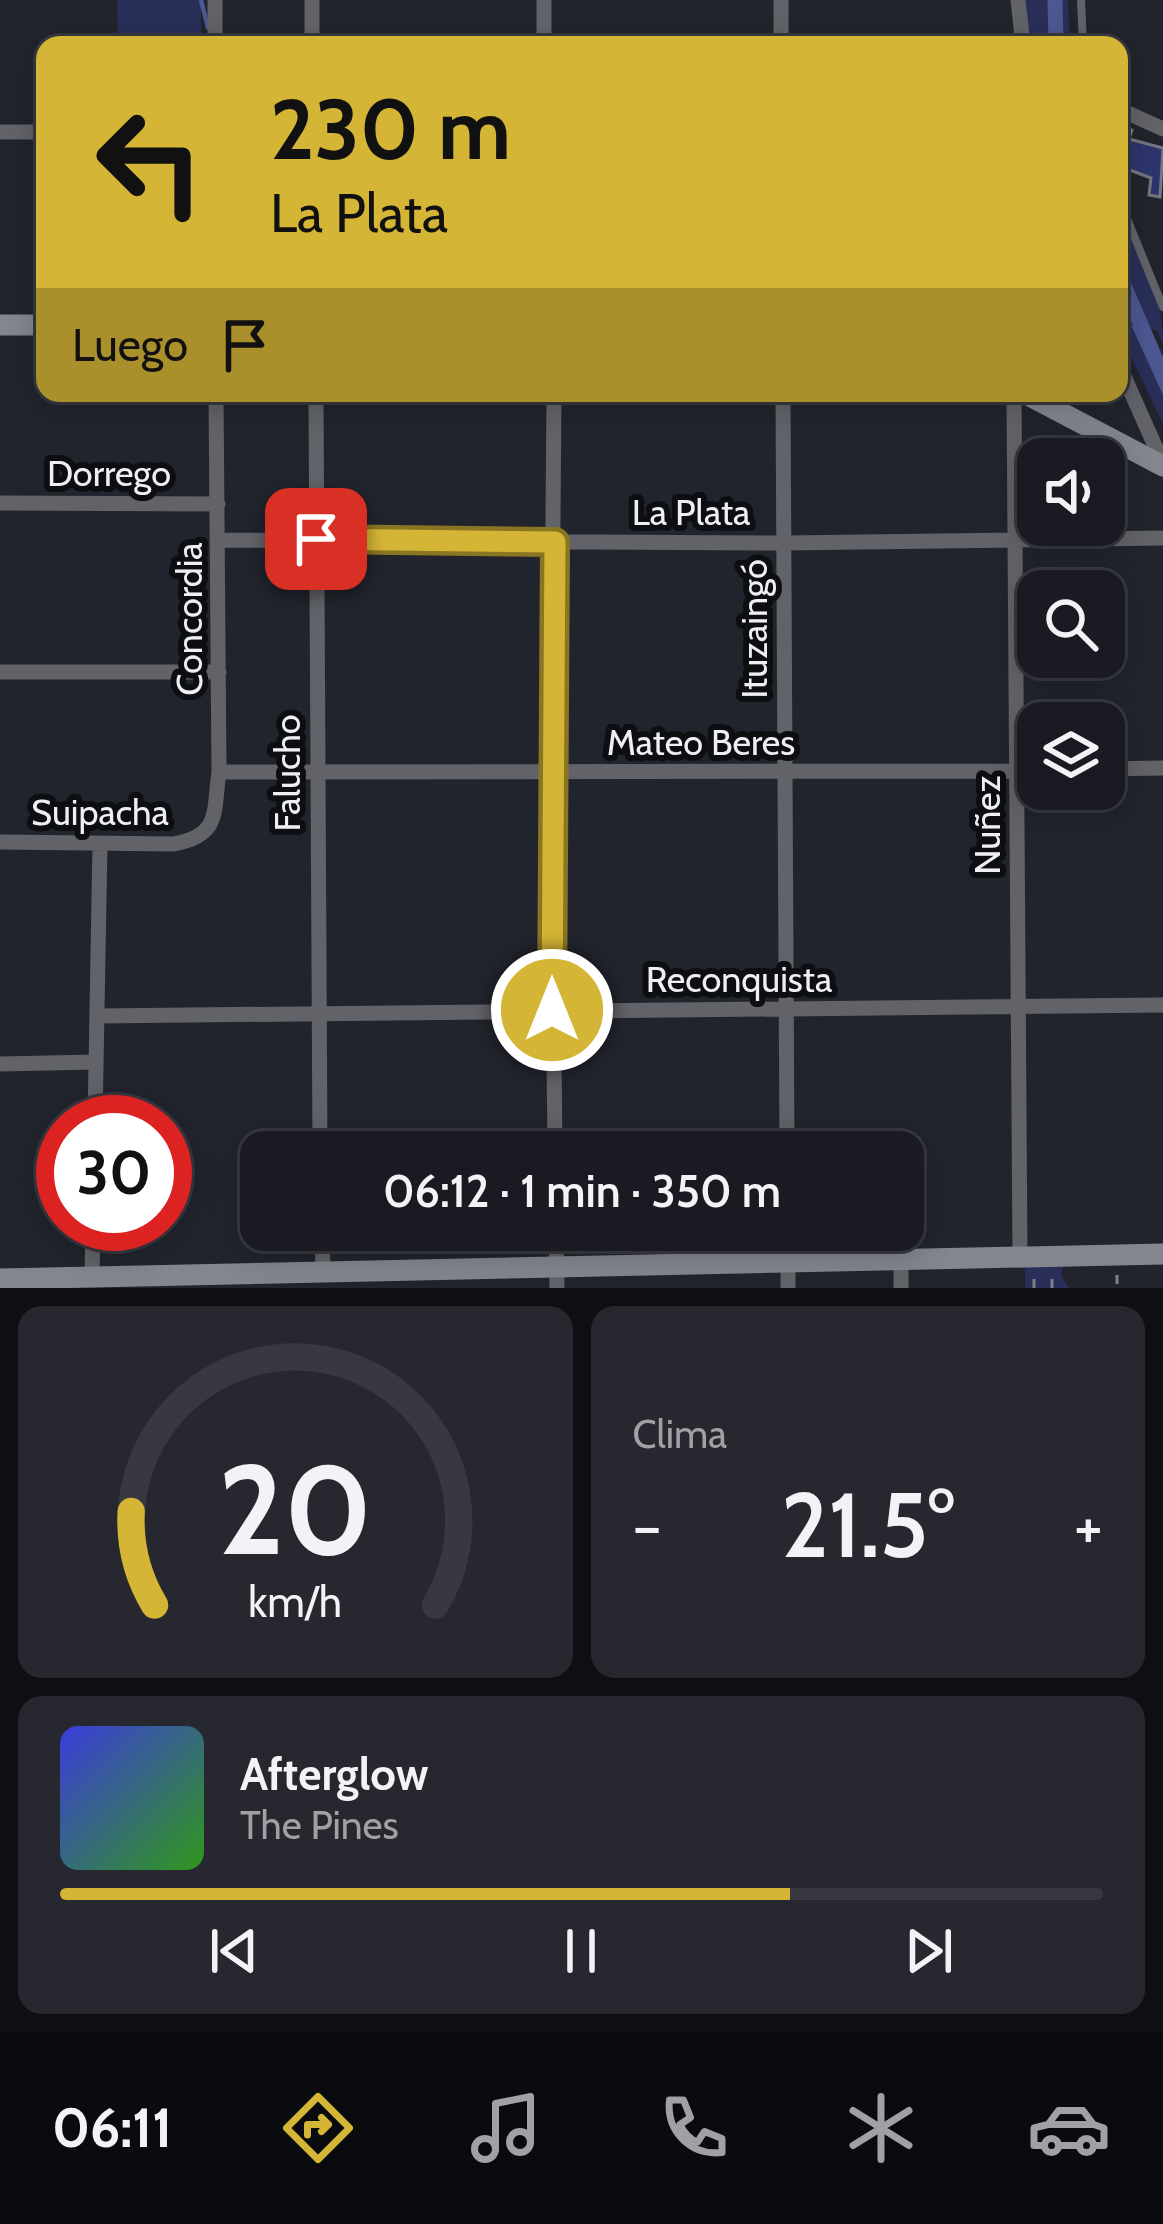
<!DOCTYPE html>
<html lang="es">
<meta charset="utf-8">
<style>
:root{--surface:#1a1b22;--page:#27282f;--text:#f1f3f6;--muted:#9fa1a5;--line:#383940;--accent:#d5b535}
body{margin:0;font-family:Cabin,sans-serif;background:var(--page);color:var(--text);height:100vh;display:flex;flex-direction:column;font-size:45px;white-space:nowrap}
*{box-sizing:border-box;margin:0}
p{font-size:39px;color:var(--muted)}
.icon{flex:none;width:66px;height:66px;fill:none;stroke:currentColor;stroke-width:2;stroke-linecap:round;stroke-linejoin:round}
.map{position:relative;height:1288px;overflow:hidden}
.panel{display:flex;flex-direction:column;gap:18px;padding:18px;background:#0e0f13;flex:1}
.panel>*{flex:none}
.hud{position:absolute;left:36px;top:36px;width:1092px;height:366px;border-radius:24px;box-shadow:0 6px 30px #0003,0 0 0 3px var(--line);background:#d5b535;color:#111;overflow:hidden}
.tools{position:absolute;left:1017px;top:438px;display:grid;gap:24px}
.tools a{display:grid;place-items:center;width:108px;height:108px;border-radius:24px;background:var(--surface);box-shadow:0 6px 30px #0003,0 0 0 3px var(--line);font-size:60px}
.speed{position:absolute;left:36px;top:1095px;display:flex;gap:24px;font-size:60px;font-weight:700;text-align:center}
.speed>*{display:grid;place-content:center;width:156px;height:156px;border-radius:50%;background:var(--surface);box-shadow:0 6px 30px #0003,0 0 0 3px var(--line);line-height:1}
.speed .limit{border:18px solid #d22;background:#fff;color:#111}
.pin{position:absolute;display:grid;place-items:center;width:102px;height:102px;color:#fff;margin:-51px;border-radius:24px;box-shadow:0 6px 18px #0006}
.me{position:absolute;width:132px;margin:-66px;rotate:0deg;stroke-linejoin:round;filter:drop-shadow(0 0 9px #0008)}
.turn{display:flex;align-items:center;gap:42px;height:252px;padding:0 36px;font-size:54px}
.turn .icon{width:156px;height:156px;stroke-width:2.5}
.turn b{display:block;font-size:84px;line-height:102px}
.then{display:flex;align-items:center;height:114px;padding:0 36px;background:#0003;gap:24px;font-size:45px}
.big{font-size:90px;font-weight:600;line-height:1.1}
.panel .widget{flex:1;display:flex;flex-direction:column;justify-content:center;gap:18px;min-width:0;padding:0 42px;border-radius:24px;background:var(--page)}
.panel .dial{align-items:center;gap:0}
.dial svg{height:312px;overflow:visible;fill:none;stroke:var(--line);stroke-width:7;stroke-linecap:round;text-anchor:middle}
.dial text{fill:var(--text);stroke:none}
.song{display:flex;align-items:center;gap:36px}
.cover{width:144px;height:144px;border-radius:18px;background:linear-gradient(135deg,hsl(240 70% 55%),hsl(110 70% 35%))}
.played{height:12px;border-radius:6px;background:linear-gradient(90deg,var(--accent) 70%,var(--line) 70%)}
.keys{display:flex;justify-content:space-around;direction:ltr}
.heat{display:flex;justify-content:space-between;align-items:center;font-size:66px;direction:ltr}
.panel .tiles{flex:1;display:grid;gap:18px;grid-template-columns:1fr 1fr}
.widget:last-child{grid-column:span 2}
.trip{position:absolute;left:240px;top:1131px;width:684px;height:120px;border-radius:24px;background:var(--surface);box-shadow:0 6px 30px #0003,0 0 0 3px var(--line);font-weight:600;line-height:120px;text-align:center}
.tab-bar{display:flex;height:192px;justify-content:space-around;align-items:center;background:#0a0b0e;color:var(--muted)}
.tab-bar .icon{width:84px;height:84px}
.tab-bar .selected{color:var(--accent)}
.tab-bar b{font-size:54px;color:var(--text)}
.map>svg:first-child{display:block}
.green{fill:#292f58}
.water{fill:#4d5791}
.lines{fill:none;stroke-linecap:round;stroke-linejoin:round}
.stream{stroke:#4d5791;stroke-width:4.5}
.canal{stroke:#4d5791;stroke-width:15}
.building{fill:#2e356c;stroke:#747681;stroke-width:3}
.path{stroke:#7f8189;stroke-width:3;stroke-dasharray:9 9;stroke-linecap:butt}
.lane{stroke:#626368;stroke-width:8}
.street{stroke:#626368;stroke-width:15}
.secondary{stroke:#84868e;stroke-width:21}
.route-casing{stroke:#8a7622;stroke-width:30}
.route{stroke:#d5b535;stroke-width:21}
.labels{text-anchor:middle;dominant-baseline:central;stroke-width:12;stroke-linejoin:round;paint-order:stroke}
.street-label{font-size:36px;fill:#edeff5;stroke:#0d0e11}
</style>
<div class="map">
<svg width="1163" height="1288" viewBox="0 0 1163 1288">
<rect width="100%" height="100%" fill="#22242d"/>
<path class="green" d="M117,0h84v45h-83z
M1026,0h42l2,45h-43z
M1119,224c27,33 44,78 44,120l-6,-14 -25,-3 31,68v29l-44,-93z
M1025,1256l39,7 -3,13 8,12h-44z"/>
<path class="water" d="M1131,325l15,2 17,36v32z"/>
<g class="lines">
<path class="stream" d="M201,0l7,28"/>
<path class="canal" d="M1055,0l1,45
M1119,274l44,102"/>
</g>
<path class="building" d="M1121,125l11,5 -3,9 34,9 -3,49 -11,-2 2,-17 -29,-11 3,-12 -6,9z"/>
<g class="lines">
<path class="path" d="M1117,1275v13
M1034,1288v-12
M1052,1288v-16"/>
<path class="lane" d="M1081,0l2,45
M1119,199l44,108"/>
<path class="street" d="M215,0v45
M312,0v45
M781,0v45
M1018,0l5,45
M544,45v-45
M1119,109l44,20
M0,132h45
M1119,365l44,99
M316,393l4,759
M554,393l-3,378 4,381
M783,393l4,759
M1014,393l6,863
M0,503l218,1
M218,540l566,3 379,-5
M0,672h219
M1104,769l59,-1
M219,772l819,-1
M0,842l174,2c47,-9 39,-31 45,-72l-3,-379
M98,1016l1065,-11
M0,1064l96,-2
M95,1122l5,-279
M322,1230l1,41
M556,1230l1,58
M788,1230v58
M92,1277l1,-53
M901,1288v-28"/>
<path class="secondary" d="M0,325h45
M1024,393l139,73
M0,1279l1163,-25"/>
</g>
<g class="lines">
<defs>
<path id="route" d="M316,539l239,3 -3,468"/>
</defs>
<use href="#route" class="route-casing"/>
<use href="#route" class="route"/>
</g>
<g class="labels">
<g class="street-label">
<text x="109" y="473">Dorrego</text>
<text x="691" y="512">La Plata</text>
<text transform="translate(189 619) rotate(-90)">Concordia</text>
<text transform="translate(754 629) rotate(-90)">Ituzaingó</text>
<text x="701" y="742">Mateo Beres</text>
<text transform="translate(287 773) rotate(-90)">Falucho</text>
<text x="100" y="812">Suipacha</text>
<text transform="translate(987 825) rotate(-90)">Nuñez</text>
<text x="739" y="979">Reconquista</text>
</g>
</g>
</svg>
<div class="tools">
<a><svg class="icon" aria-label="sound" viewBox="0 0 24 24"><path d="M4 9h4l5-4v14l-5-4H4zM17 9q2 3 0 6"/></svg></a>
<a><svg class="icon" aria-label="search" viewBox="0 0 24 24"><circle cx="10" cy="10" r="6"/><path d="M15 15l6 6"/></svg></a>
<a><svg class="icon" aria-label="layers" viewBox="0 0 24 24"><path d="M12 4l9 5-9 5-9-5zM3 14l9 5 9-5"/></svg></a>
</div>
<div class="speed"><div class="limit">30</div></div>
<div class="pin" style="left:316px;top:539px;background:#d93025"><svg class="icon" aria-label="arrive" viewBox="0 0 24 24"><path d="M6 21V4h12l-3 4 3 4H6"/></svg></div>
<svg class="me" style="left:552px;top:1010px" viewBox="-20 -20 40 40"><circle r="17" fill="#d5b535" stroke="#fff" stroke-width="3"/><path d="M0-11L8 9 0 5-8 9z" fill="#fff"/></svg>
<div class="trip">06:12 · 1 min · 350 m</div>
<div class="hud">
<div class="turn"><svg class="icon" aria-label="left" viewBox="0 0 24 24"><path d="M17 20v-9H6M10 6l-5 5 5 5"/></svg><div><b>230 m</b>La Plata</div></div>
<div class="then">Luego<svg class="icon" aria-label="arrive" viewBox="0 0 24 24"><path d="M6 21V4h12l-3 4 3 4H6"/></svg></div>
</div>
</div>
<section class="panel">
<div class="tiles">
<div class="widget dial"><svg viewBox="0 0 100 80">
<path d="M14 69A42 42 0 1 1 86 69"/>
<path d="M14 69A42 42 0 0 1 8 45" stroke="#d5b535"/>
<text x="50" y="56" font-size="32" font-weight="700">20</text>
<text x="50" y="72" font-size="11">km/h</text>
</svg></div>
<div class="widget"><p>Clima</p>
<div class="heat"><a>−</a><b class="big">21.5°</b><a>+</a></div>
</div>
<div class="widget">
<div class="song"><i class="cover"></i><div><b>Afterglow</b><p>The Pines</p></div></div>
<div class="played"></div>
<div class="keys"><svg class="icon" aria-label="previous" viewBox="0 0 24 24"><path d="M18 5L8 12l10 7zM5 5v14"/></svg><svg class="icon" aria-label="pause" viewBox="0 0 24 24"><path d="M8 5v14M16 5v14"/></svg><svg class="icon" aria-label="next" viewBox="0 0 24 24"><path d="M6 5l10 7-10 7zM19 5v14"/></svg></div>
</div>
</div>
</section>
<nav class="tab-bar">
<b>06:11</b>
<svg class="icon selected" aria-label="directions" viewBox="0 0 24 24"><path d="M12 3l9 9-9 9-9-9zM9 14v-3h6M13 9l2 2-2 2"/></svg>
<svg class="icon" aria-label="music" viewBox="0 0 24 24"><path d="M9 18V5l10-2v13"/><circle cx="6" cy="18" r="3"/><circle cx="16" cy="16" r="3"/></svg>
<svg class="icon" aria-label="phone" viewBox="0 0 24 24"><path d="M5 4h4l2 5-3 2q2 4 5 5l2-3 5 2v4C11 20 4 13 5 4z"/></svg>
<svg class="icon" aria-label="climate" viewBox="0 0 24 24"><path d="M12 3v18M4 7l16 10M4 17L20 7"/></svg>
<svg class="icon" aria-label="car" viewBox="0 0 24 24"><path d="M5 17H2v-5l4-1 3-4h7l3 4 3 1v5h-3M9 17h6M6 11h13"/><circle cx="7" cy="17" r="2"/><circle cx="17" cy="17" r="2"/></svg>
</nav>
